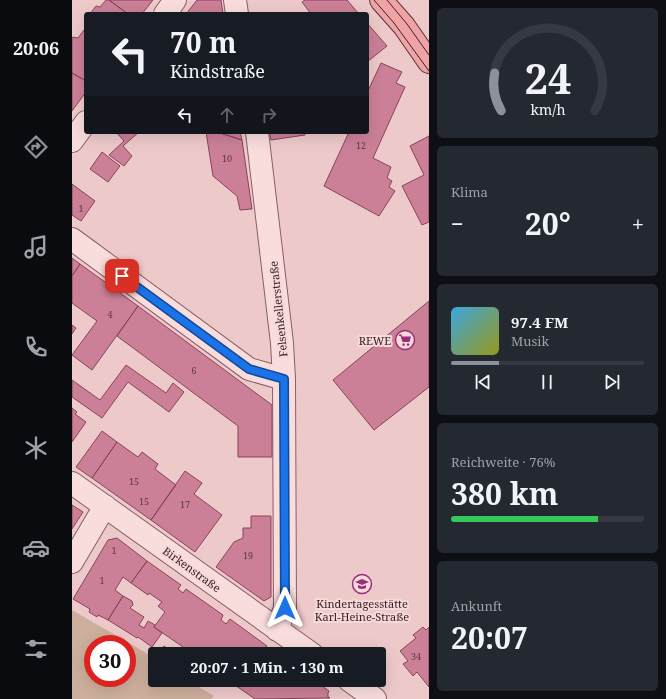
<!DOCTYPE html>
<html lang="de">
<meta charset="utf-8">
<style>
:root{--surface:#171b24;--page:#242831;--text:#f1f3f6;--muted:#9ea1a6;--line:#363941;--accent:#8c9099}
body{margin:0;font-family:"Noto Serif",serif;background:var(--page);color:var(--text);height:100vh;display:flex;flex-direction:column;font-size:15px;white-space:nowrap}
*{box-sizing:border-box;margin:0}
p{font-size:13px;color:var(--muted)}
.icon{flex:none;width:22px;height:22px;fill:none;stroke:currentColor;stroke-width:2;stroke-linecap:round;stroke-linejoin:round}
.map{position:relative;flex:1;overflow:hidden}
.sheet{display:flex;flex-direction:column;gap:8px;padding:8px;background:#0d0f14;width:237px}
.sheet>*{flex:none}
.hud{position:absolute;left:12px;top:12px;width:285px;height:122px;border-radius:4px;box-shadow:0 4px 16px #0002;background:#171b24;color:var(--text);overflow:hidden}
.speed{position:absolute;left:12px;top:635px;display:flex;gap:8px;font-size:20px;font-weight:700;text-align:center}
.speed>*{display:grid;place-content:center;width:52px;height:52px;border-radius:50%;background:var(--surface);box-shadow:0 4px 16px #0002;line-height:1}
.speed .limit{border:6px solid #d22;background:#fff;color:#111}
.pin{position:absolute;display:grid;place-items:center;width:34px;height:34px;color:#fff;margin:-17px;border-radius:8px;box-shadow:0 2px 6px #0006}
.me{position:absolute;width:44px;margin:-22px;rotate:0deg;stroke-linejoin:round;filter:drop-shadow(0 0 3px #0008)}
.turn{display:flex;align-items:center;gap:14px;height:84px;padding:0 20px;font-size:18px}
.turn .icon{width:52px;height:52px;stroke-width:2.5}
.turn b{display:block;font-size:28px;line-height:34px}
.lanes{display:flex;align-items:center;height:38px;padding:0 20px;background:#0003;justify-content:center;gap:20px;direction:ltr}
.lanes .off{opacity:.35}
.big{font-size:30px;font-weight:700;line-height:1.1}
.sheet .widget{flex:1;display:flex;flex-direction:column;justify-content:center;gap:6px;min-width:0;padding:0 14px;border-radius:6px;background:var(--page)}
.sheet .dial{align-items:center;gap:0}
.dial svg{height:104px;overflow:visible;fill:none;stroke:var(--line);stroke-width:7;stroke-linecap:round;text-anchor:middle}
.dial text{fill:var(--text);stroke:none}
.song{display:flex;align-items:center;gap:12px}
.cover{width:48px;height:48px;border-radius:6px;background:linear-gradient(135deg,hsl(200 70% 55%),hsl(60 70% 35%))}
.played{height:4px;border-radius:2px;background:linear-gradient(90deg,var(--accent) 25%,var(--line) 25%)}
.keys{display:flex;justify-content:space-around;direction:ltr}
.heat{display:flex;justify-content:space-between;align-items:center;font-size:22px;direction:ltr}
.charge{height:6px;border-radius:3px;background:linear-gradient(90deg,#34c759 76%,var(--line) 0)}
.trip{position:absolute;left:76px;top:647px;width:238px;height:40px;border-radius:4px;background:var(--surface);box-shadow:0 4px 16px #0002;font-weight:700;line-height:40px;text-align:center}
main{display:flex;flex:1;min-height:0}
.dock{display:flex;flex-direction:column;width:72px;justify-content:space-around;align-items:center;background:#090b0e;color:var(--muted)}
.dock .icon{width:28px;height:28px}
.dock .on{color:var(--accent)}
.dock b{font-size:18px;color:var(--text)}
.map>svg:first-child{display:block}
.green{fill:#cdaf9d;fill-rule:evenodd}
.building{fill:#cb8097;stroke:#89445b}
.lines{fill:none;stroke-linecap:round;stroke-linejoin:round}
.minor-casing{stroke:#8a5e67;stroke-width:24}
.major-casing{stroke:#59323c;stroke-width:24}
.minor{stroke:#f9dddd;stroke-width:22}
.major{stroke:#efa3a6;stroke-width:22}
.tram{stroke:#3b2127;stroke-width:1}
.route-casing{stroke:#114b97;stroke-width:10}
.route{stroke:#1a73e8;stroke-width:7}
.labels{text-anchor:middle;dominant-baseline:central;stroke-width:4;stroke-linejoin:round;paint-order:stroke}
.number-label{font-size:9px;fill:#5f3943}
.street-label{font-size:11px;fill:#3b2127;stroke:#f6d9d9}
.poi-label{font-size:11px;fill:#3b2127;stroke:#f6d9d9;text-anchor:end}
</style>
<main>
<nav class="dock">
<b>20:06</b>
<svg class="icon on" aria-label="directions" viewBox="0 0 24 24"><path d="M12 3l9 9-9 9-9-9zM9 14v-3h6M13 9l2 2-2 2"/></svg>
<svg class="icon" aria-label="music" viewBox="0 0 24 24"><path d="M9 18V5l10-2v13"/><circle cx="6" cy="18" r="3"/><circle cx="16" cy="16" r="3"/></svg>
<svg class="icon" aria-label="phone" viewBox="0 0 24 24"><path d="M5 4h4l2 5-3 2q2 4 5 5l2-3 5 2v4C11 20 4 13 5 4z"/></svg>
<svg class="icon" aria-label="climate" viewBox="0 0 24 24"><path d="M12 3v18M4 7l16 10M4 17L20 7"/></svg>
<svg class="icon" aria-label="car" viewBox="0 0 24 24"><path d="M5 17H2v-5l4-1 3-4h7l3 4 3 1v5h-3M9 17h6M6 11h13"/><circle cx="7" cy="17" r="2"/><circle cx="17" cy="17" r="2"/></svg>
<svg class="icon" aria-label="filters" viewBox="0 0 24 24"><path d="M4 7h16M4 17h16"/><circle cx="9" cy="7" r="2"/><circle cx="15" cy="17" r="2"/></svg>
</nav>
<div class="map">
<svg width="357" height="699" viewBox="0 0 357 699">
<rect width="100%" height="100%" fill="#eec9ca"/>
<path class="green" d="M0,610l76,44 4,13h3v13h32l27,16 -3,3h-139zM21,644h34v34h-34z"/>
<path class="building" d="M34,0h3l19,14h-38l6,-8 4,1z
M37,0h44l-11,14h-14z
M125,0h24l2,14h-37z
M233,0h42l12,14h-48l-9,-12z
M295,23l20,23 -20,16z
M12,30l2,1v50l-14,-8v-35l1,-1 5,1z
M309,63l21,9 -6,11 9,4 -32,71 18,9 -4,11 5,3 -3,6 6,4 -16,25 -55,-30 25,-54h18v-39z
M0,73l14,8v11l-14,19z
M44,132h23l-16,14 9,10 -8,10 -15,-11 15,-14z
M134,132h11l25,8 10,69 -12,1 -3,-14 -24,-20z
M145,132h23l2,8z
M197,132h35l1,3 -34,5z
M357,136v86l-7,3 -20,-39 22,-11 -14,-29z
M30,152l18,14 -12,16 -18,-13z
M0,184l23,17 -14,20 -9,-6z
M0,258l8,6 -8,12z
M8,264l58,42 -46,64 -20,-15 25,-34 -25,-18v-27z
M357,301v86l-55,43 -41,-50z
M66,306l134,99v52h-34v-31l-121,-90z
M0,325l4,3 -4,6z
M54,365l40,28 7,-10 11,9 -15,20 -41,-30 -26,36 -30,-21v-17l28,20z
M0,408l5,4 -2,2 11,8 -14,20z
M30,431l15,11 -25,36 -16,-11z
M45,442l21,15 4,-5 16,12 -3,5 21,16 -25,35 -59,-42z
M113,471l17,12 -8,11 28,21 -27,37 -44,-32z
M0,505l11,7 -11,17z
M179,516h20v81l-7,4 -48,-34 18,-25 9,-4v-10h8z
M45,538l30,23 -16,22 -8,-6 -8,13 8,6 -15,24 -10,-5 -1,2 -8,-5 1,-3 -17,-10 35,-59z
M75,561l34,24 -3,4 5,4 3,-4 37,26 -2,5 5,4 4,-5 37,27 -3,5 5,3 3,-5 6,5h-85l-4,-2 -2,2 -6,-5 2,-2 -29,-20 11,-15 -7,-6 4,-4 -13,-9 -1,2 -17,-12z
M51,596l9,5 1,4 -3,3 14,9 -5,8 5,3 4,-7 7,4 -1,2 8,6 -10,14 -14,-10 -1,1 -29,-18z
M351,627l3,3 3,-3v60l-12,-15 -4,4 -10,-12 5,-3 -8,-10 16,-13 -3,-3z
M92,646l11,8h-16z
M152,680h84l-1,1 5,4 3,-4 14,10 -1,2v4l2,1 -75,1 -23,-16 -2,2z"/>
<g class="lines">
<defs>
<path id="minor" d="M163,0l2,14
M93,14l10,-14
M185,132l25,211 2,36 1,229 -8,22
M0,141l14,-19
M0,239l177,130 35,10
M0,483l240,171
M0,562l33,-56
M277,680l26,19"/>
<path id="major" d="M309,0l23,26 25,36"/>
</defs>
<use href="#minor" class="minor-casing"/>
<use href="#major" class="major-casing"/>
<use href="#minor" class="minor"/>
<use href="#major" class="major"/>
<path class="tram" d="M302,0l20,23 35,48
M315,0l20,24 22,31"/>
</g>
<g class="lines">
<defs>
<path id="route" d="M50,276l127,93 35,10 1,229"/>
</defs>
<use href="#route" class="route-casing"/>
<use href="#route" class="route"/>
</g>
<defs>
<symbol id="supermarket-ring" viewBox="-11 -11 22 22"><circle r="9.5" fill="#f6d9d9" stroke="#982f7d" stroke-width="1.5"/><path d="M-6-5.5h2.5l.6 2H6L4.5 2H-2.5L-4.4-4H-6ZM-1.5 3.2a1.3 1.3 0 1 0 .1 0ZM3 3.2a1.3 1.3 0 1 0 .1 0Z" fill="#982f7d"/></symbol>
<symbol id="school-ring" viewBox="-11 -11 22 22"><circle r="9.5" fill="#f6d9d9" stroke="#982f7d" stroke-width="1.5"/><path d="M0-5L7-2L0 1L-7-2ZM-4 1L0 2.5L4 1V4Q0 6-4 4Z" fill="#982f7d"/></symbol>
</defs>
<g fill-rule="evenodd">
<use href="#supermarket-ring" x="322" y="329" width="22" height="22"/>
<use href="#school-ring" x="279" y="573" width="22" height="22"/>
</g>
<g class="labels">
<g class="number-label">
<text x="289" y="145">12</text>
<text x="155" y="158">10</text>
<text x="9" y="208">1</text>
<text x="38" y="314">4</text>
<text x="122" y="370">6</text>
<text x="62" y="481">15</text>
<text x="72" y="501">15</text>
<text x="113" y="504">17</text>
<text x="42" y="550">1</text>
<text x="176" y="555">19</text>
<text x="30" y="580">1</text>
<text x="344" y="656">34</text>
</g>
<g class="street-label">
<text transform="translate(206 309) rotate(-96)">Felsenkellerstraße</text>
<text transform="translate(120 569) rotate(36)">Birkenstraße</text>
</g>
<g class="poi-label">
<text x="319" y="340">REWE</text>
<text x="290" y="603" text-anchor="middle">Kindertagesstätte<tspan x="290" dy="13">Karl-Heine-Straße</tspan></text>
</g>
</g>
</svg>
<div class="speed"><div class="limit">30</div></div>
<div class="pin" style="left:50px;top:276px;background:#d93025"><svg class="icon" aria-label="arrive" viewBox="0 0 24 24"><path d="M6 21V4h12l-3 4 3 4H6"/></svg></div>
<svg class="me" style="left:213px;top:608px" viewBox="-20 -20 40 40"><path d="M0-17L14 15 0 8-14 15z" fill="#1a73e8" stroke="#fff" stroke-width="4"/></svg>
<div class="trip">20:07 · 1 Min. · 130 m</div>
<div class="hud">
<div class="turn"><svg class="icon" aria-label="left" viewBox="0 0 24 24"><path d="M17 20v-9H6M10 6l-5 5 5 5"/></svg><div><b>70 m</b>Kindstraße</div></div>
<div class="lanes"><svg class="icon" aria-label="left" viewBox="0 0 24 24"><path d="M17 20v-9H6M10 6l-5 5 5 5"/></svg><svg class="icon off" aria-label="ahead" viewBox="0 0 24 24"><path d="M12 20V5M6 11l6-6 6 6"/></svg><svg class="icon off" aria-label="right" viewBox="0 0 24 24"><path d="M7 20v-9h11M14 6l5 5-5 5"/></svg></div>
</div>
</div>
<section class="sheet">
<div class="widget dial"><svg viewBox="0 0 100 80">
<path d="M14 69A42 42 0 1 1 86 69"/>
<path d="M14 69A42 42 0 0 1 9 40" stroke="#8c9099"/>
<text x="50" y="56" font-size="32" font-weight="700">24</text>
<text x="50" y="72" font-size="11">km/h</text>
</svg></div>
<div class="widget"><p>Klima</p>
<div class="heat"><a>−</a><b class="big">20°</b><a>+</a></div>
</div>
<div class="widget">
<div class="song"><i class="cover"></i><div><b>97.4 FM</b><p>Musik</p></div></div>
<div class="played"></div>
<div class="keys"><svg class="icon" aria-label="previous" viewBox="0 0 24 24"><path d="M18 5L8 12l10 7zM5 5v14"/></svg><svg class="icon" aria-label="pause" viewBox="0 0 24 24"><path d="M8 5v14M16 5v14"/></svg><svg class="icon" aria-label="next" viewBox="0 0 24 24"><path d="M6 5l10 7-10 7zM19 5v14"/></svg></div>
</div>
<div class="widget"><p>Reichweite · 76%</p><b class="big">380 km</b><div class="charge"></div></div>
<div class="widget"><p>Ankunft</p><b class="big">20:07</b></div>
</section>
</main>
